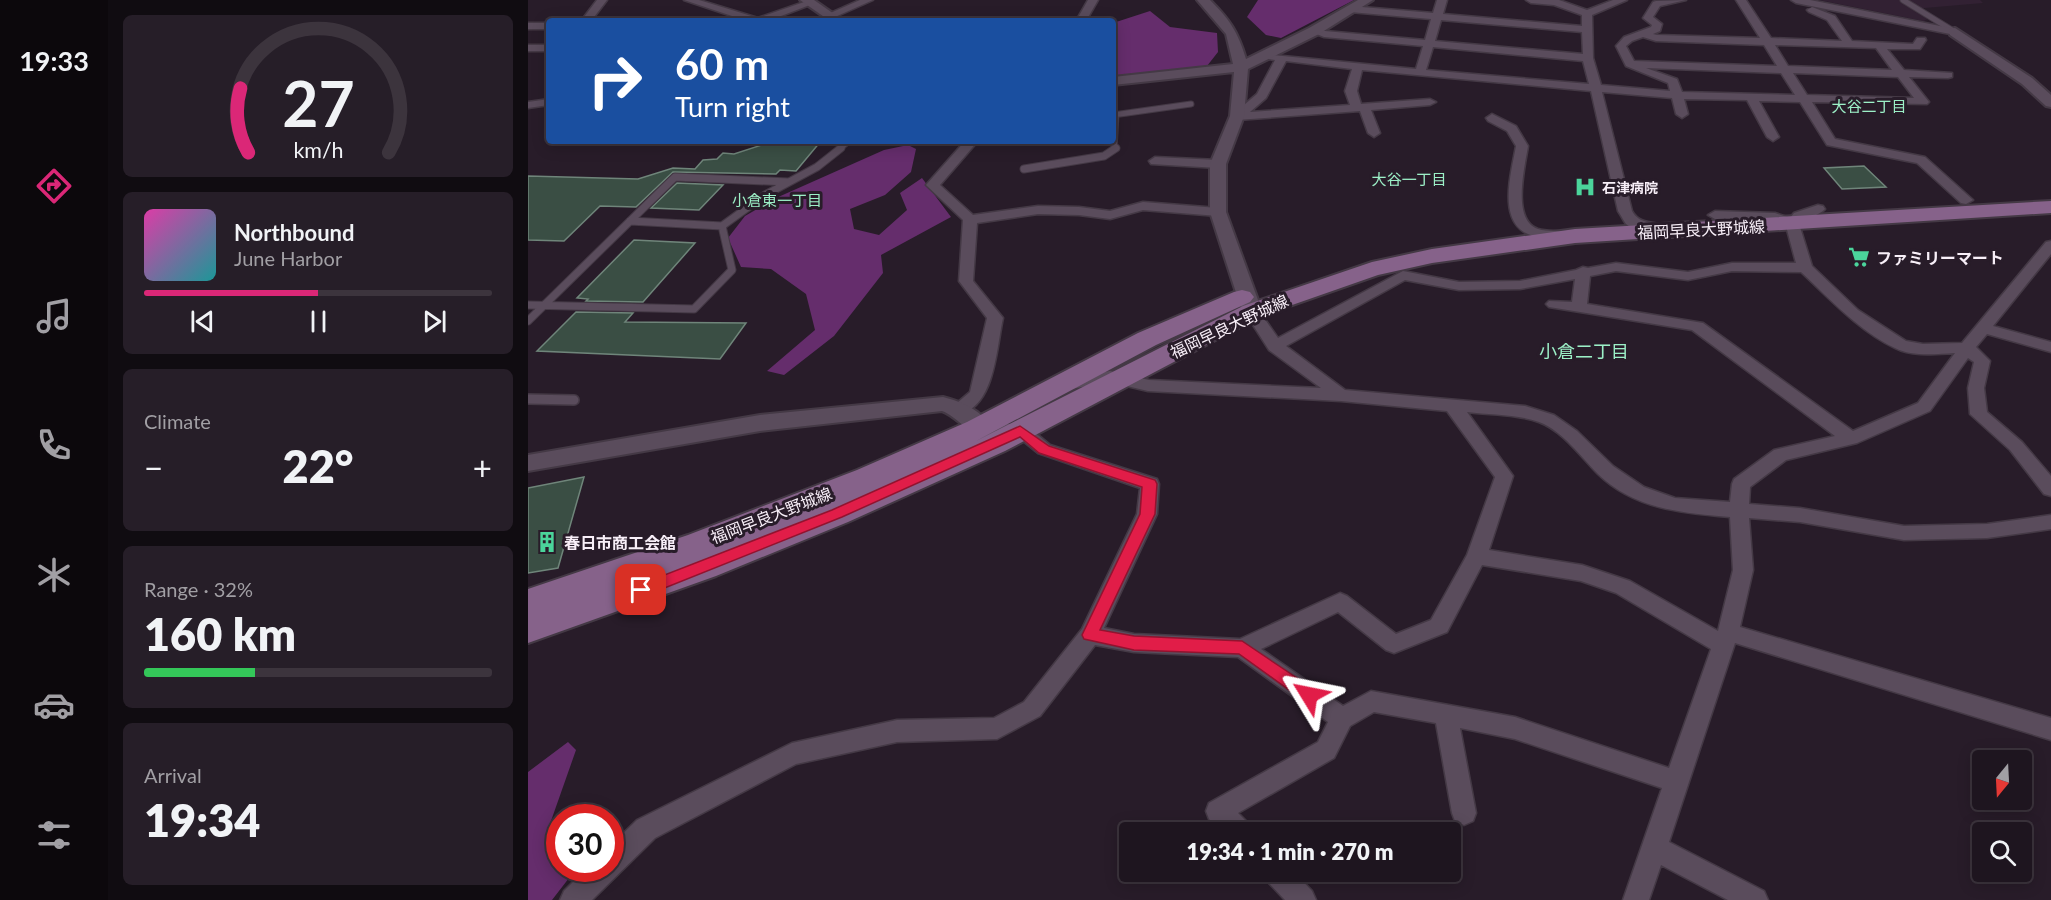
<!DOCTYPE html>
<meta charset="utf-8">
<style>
:root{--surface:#1e151f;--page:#261e28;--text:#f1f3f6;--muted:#a19fa4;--line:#3c343d;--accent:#db2777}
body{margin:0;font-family:Lato,"Noto Sans JP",sans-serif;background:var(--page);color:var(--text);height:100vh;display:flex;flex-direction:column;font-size:22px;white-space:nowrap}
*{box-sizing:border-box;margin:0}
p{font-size:20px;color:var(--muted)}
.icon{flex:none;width:33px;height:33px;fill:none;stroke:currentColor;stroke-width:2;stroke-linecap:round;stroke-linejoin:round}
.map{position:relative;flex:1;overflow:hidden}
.sheet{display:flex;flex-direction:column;gap:15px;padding:15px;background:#100c11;width:420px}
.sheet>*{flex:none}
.hud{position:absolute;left:18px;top:18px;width:570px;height:126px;border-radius:6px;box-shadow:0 3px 15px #0003,0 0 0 2px var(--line);background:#1a4fa0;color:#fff;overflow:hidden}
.needle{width:39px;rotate:198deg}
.controls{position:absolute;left:1444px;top:750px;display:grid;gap:12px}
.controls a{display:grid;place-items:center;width:60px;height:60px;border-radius:6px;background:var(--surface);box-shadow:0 3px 15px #0003,0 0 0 2px var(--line);font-size:30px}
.speed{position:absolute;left:18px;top:804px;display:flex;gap:12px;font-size:30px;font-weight:700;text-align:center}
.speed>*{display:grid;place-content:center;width:78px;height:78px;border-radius:50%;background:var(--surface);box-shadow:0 3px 15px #0003,0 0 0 2px var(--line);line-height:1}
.speed .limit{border:9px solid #d22;background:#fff;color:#111}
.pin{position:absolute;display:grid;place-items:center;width:51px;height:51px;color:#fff;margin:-26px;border-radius:12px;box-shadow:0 3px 9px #0006}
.me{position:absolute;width:66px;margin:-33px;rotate:305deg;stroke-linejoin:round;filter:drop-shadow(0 0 4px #0008)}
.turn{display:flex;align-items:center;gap:21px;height:126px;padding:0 30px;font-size:27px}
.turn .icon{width:78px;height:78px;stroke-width:2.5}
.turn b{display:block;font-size:42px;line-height:51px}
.big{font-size:45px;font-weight:800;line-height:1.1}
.sheet .widget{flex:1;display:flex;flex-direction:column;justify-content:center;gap:9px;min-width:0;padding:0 21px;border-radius:9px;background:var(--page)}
.sheet .dial{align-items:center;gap:0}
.dial svg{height:156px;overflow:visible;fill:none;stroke:var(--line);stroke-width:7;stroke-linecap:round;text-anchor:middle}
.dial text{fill:var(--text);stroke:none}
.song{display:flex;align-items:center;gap:18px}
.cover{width:72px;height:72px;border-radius:9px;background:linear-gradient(135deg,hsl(320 70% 55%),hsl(180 70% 35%))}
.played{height:6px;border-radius:3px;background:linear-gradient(90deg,var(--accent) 50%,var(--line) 50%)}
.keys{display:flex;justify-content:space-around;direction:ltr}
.heat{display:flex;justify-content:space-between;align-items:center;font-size:33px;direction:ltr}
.charge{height:9px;border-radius:4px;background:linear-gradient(90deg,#34c759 32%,var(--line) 0)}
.trip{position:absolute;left:591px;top:822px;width:342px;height:60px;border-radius:6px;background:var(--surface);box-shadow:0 3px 15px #0003,0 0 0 2px var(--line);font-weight:800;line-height:60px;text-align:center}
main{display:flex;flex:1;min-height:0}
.tab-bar{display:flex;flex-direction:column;width:108px;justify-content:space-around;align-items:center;background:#0c080c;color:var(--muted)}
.tab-bar .icon{width:42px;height:42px}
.tab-bar .active{color:var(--accent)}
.tab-bar b{font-size:27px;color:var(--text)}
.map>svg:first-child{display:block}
.built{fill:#322133}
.green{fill:#652d6c}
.building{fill:#3a4e44;stroke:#6f857a;stroke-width:1.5}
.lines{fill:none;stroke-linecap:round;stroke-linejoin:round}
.service-far2-casing{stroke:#443945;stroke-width:7}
.service-far1-casing{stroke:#443945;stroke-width:9}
.service-casing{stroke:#443945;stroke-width:12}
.minor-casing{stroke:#443945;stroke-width:3}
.tertiary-casing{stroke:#443945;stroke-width:4}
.primary-casing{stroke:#443945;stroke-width:4}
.service-far2{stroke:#5a4c5c;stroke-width:5}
.service-far1{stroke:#5a4c5c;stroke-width:7}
.service{stroke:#5a4c5c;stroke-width:9}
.minor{fill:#5a4c5c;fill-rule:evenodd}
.tertiary{fill:#5a4c5c;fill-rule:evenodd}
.primary{fill:#86628a;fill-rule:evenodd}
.route{fill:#e11d48;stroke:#92132f;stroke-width:1.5}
.labels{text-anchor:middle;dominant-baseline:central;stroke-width:6;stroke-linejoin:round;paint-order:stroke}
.far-poi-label{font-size:14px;font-weight:bold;fill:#f8eff8;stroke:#281c29;text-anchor:start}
.far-neighbourhood-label{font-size:15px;fill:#9cf0c7;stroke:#281c29}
.street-label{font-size:16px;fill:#f8eff8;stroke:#281c29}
.poi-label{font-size:16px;font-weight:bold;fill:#f8eff8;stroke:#281c29;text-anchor:start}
.neighbourhood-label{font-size:18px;fill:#9cf0c7;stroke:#281c29}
</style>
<main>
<nav class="tab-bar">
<b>19:33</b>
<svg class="icon active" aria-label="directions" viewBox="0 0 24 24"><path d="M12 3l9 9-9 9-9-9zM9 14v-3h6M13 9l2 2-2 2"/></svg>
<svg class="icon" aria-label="music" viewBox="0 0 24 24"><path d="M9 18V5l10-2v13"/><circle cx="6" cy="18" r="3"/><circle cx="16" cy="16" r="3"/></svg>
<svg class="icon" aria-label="phone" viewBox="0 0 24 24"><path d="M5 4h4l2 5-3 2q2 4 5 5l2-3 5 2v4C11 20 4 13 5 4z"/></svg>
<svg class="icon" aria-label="climate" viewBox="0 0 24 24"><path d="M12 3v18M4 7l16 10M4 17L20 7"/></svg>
<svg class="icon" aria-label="car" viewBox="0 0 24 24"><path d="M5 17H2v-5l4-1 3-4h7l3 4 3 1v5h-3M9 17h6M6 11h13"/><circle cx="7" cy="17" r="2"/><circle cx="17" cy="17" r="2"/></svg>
<svg class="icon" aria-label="filters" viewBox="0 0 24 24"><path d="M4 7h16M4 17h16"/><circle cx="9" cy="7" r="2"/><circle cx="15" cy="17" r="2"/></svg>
</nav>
<section class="sheet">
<div class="widget dial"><svg viewBox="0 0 100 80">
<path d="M14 69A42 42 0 1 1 86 69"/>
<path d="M14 69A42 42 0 0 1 10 36" stroke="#db2777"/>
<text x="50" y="56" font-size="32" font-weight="700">27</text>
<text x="50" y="72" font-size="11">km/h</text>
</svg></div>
<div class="widget">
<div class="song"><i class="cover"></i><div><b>Northbound</b><p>June Harbor</p></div></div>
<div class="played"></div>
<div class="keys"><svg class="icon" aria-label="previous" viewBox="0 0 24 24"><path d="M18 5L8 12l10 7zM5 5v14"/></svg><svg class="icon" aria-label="pause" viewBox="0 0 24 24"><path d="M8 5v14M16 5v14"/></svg><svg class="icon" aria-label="next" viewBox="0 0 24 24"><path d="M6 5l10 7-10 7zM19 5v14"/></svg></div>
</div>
<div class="widget"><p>Climate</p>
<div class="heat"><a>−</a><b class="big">22°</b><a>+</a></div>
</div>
<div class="widget"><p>Range · 32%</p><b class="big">160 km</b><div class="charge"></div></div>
<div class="widget"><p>Arrival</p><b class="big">19:34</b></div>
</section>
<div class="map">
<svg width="1523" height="900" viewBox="0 0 1523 900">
<rect width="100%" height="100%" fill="#281c29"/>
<path class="built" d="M1291,0h161l3,3 -70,6 18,9 -8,3z"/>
<path class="green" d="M730,0h96l-73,38 -15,-3 -19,-18z
M622,11l20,16 47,6 1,19 -11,14 -94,10v-53z
M380,145l8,4 -5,23 -26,23 -35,14 4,20 25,6 28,-25 -7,-17 22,-15 29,39 -70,38 2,18 -49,63 -50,39 -17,-4 48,-41 -9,-36 -35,-25 -30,-2 -13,-29 17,-22 31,-18 108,-48z
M40,742l8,8 -31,88 14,12 1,18 16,1 -24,31h-24v-128z"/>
<path class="building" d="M246,141h47l-25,30 -16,-1 -4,4 -103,-2 -37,35 -36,-1 -36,35 -36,-1v-64l110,3 35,-11 22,1 8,-9 14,-1 6,-6 11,1z
M1336,166l22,21 -44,2 -18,-21z
M149,183l46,2 -24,25 -48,-2z
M106,240l61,3 -52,59 -57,-1 2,-2 -11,-1z
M48,312l57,1 -8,9 121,1 -26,36 -183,-8z
M56,477l-26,91 -30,5v-85z"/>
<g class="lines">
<defs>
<path id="service-far2" d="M1375,0l52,32
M585,115l78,-11
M311,149l10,-8
M586,149l2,-34"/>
<path id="service-far1" d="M496,169l80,-13 12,-8
M102,221l92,5
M0,305l166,4 38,-39 -10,-44 43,-31 52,-28 24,-19
M0,321l147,-144 113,5"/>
<path id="service" d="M0,399l46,1"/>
<path id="minor" d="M69,0h10l-16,21h-10z
M156,0h15l59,18 49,-17 8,2 -47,18h-21z
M332,0h13l-47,21h-14z
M560,0h10l-12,21h-10z
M909,0h10l-4,14 139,12v-11l-28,-10 -23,-2 -5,-3h33l28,10 26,-10h14l-35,15 1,43 8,27 69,6 -2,-8 -42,-17 -10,-20 8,-9 27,-10 1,-2 -9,-7 10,-16 3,-1 30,-1 -26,6 -7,11 9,7 -2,7 -7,3 4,1 103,3 -24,-38h10l25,38 71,3 -15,-21 -18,-8 -2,-2 5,-3 23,9 17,25 61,3 4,-6h8l1,2 -6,9h-33l17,21 48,3v4l-4,1 -39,-1 20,25 -2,2 -115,-2 23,37 90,18 48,43 -7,4 -5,-1 -44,-40 -90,-18 -27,-43 -41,-1 20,36 -6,4 -6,-4 -20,-37 -63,-1 4,15 -6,4 -6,-4 -4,-16 -70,-6 30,119c7,13 20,11 34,14l2,3c-8,8 -33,3 -42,-4 -3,-4 -5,-9 -8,-13l-27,-120 -229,-21 -5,21 4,13 69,-5 6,3 -6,3 -59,5 9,23 -6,4 -6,-4 -8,-22 -123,9 -6,-4 26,-22 18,-34 -12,-2v-4l153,15 7,-23 -99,-9 -15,-6 5,-3 11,3 100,9 6,-21 -81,-7 -5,-3 5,-3 83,7zM913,20l141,12 1,22 -148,-13zM1115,37l13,4 108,4 13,21 -143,-5 -8,-15 6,-5zM1247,45l101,3 16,22 -104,-4zM905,47l150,14 6,23 -163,-14zM758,61l66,8 -7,22 5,14 -100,7 16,-14zM1118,68l135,5 14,22 -113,-3 -5,-13zM1265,73l105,4 16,21 -107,-3z
M1263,0h19l145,29 5,3 -5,3 -159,-32z
M0,23h21v6h-21z
M0,45h21v6h-21z
M21,99v6l-21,3v-6z
M964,114l24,12 12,20c-3,20 -17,74 10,83 10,3 22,1 33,4l2,3 -2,3c-9,2 -19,0 -28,-1 -49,-5 -33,-59 -27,-92l-9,-15 -19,-10 -2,-3z
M437,141h13l-38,44 33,30 65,-9 41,1 31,4 33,-9 75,6 7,4 -7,4 -75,-6 -33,9 -31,-4 -41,-1 -61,9 -4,58 30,37c-7,32 -8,87 -44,97l-6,-2 -3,-4 20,-17 17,-74 -28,-37 4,-61 -37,-35z
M627,157l63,3 6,4 -6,4 -67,-4 -2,-3z
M1290,205l5,1 2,3c-7,8 -19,7 -26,15l13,42 46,44 48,31 17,3 39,-1 84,-101 5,-1v13l-58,72 58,16v10l-64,-18 -11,13 14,14 -6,27 3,24 35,30 29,34v20l-7,-2 -34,-44 -40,-36 -2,-26 6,-26 -6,-4 -38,53 -73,32 -71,17 -36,27 -1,17 51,4 104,18 83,-2 64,-9v14l-64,9 -83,2 -104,-18 -51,-4 4,52 -13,57 311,91v22l-316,-97 -66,199 95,49 4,9h-40l-67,-35 -12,35h-26l39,-112 -147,-49 -55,-11 16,85 -3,8 -9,4 -9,-4 -3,-8 -16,-90 -62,-11 -24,14 -16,32 -96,55 10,10 3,9h-29l-13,-13 -3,-8 3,-8 109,-61 10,-20 -90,-65 -104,-5 -39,-7 -55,71 -43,23 -100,3 -101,22 -141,74 -63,62h-32l4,-9 23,-23h23v-22l27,-26 155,-77 105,-23 97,-2 30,-16 58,-73 55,-115 3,-26 -102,-35 -21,-17h-13l-38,9 -6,-2 -3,-4 3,-4 44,-11h17l6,2 23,19 107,34 2,5 -2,30 -53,114 30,6 106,5 100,-46 7,3 49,38 35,-14 36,-65 28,-78 -48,-66 -106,-10 -193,-10 -38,-9 -39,7 -6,-2 -2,-4 2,-4 45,-8 39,9 172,8 -52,-38 -25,-39 3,-3h10l21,30 125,-67 56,11 61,-1 56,-11 7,-3 5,1 28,-5 72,9 44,-9h64l-10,-37 -13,-5 -58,-2 -7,-4 7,-4 60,2 15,5 4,-5zM1088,271l72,9 44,-9 69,1c29,27 58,59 94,76 17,9 41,6 60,5l-37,50 -65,28 -150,-108 -116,-19 3,-28zM1047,279l-3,23 -23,-1 -3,3 3,3 143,23 143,106 -61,14 -40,29 -2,5 -2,18 -55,-4 -31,-11 -31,-21 -36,-35 -23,-16 -29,-9 -180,-16 -59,-44 119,-66 54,10 61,-1zM939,412c23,3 50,2 72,10 24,9 41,34 59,52 36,35 84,39 132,43l3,53 -15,61 -88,-50 -48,-16 -93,-15 24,-74zM954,565l99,16 35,12 95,56 -42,119 -154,-51 -144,-26 -28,15 -82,-57 77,-37 48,38 8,3 53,-21z
M735,872h31l18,19 4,9h-31l-18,-19z"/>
<path id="tertiary" d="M272,0h14l30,21h-14z
M669,0h13c20,20 28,32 36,59l63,-31 49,-28h15l-54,34 -71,35 -4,47 -18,48v48l36,99 -3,4h-14l-3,-4 -32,-99v-48l20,-48 4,-44 -121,13v-8l120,-13 -7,-30z
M1427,28l77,50 19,17v12l-5,-1 -24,-22 -72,-49 -1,-3 1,-3z
M415,397c19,5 37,12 48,30l-3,5c-19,6 -29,-15 -46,-21l-182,20 -232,40v-16l232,-40z"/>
<path id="primary" d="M1523,201v12l-476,30 -143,20 -54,12 -117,41 -256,135 -157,71 -132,54 -188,67v-54l160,-54 169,-65 110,-48 171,-89 96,-41 8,-2 8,2 4,5 -4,5 -94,43 -180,96 267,-135 129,-44 60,-13 143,-20z"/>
</defs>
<use href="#service-far2" class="service-far2-casing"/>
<use href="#service-far1" class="service-far1-casing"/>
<use href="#service" class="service-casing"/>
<use href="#minor" class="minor-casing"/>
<use href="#tertiary" class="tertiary-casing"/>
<use href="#primary" class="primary-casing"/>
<use href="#service-far2" class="service-far2"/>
<use href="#service-far1" class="service-far1"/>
<use href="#service" class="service"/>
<use href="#minor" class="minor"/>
<use href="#tertiary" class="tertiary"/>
<use href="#primary" class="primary"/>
</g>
<path class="route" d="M492,426l29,20 106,34 2,4 -2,30 -55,116 34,6 108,5 73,49 2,5 -2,5 -6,3 -6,-3 -64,-46 -105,-4 -50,-11 -2,-4 58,-121 2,-27 -103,-34 -19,-16 -178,80 -195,78 -6,2 -5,-2 -3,-5 3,-4 196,-76z"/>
<defs>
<symbol id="hospital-bare" viewBox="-9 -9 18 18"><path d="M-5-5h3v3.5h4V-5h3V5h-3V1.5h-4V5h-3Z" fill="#4bd49b" stroke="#281c29" stroke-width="2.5" paint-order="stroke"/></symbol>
<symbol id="supermarket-bare" viewBox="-9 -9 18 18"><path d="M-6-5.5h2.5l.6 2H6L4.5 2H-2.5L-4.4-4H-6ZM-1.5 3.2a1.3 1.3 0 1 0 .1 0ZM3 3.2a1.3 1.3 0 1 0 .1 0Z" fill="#4bd49b" stroke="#281c29" stroke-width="2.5" paint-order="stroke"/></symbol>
<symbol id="building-bare" viewBox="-9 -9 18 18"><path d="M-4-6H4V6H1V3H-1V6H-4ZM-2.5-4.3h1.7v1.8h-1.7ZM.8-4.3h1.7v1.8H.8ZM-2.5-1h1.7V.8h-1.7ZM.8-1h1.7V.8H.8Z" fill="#4bd49b" stroke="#281c29" stroke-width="2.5" paint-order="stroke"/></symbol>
</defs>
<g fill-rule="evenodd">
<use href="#hospital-bare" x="1042" y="172" width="30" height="30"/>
<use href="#supermarket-bare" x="1316" y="242" width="30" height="30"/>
<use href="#building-bare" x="4" y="527" width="30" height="30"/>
</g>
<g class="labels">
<g class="far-poi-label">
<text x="1074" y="187">石津病院</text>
</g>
<g class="far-neighbourhood-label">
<text x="1341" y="106">大谷二丁目</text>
<text x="881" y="179">大谷一丁目</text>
<text x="249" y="200">小倉東一丁目</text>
</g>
<g class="street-label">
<text transform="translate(1173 229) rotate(-3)">福岡早良大野城線</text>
<text transform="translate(701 326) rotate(-25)">福岡早良大野城線</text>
<text transform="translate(243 515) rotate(-21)">福岡早良大野城線</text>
</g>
<g class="poi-label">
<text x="1348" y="257">ファミリーマート</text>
<text x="36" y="542">春日市商工会館</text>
</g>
<g class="neighbourhood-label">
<text x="1056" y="351">小倉二丁目</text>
</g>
</g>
</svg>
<div class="controls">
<a><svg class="needle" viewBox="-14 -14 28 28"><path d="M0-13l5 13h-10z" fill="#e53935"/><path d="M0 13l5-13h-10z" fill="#a19fa4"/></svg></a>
<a><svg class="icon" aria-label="search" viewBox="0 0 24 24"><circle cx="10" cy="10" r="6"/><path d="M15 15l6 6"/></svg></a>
</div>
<div class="speed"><div class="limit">30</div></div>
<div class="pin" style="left:113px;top:590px;background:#d93025"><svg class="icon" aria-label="arrive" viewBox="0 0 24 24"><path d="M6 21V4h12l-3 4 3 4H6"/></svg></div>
<svg class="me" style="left:781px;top:695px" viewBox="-20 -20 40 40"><path d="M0-17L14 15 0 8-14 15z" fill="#e11d48" stroke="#fff" stroke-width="4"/></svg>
<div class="trip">19:34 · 1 min · 270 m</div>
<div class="hud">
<div class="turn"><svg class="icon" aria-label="right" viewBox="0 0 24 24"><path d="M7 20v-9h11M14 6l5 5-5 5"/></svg><div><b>60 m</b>Turn right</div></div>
</div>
</div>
</main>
